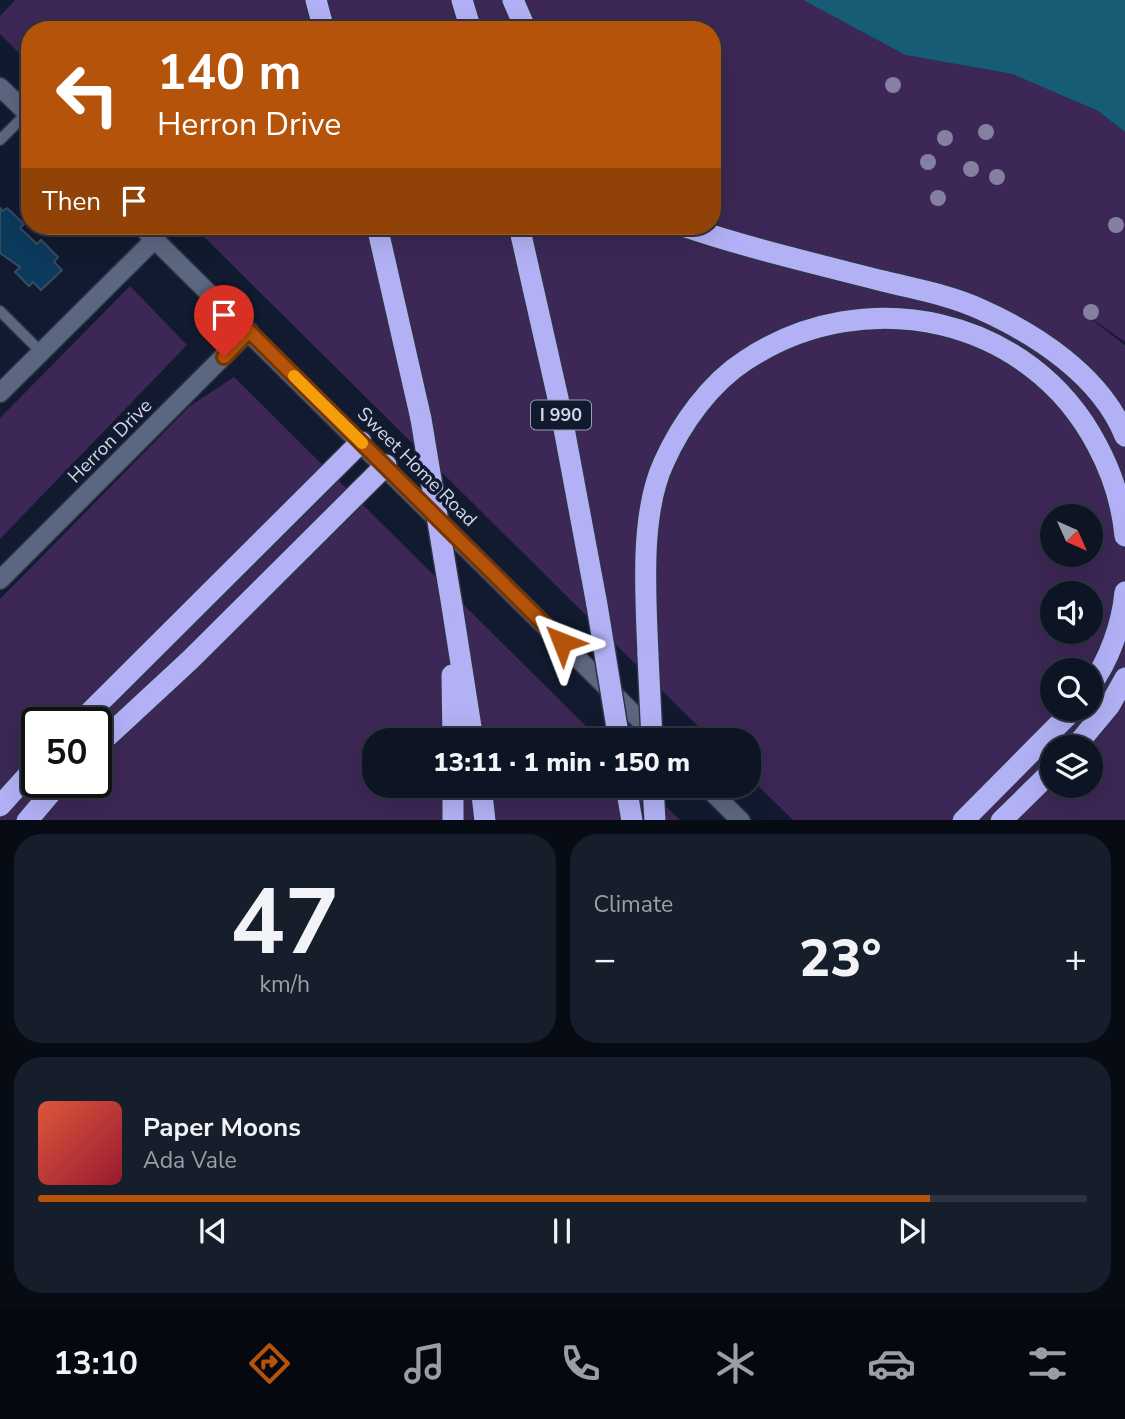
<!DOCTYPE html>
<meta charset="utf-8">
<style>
:root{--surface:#0d1423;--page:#161d2b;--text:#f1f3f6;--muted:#9a9ea6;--line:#2d3341;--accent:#b45309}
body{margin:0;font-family:"Nunito Sans",sans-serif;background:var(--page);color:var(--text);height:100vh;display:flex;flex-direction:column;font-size:26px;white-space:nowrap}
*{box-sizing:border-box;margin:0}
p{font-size:23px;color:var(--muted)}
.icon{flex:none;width:38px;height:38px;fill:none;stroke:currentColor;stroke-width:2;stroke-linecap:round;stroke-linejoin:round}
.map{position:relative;height:820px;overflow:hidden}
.side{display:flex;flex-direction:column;gap:14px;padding:14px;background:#070b13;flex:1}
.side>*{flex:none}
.guide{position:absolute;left:21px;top:21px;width:700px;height:214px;border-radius:28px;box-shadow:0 7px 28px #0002,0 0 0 2px var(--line);background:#b45309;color:#fff;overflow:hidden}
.needle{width:46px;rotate:135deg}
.buttons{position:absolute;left:1040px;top:504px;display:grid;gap:14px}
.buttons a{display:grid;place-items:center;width:63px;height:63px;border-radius:50%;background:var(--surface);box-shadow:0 7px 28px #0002,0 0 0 2px var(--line);font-size:35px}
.speed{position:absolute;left:21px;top:707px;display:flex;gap:14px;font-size:35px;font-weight:700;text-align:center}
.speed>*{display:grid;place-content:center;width:91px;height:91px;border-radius:50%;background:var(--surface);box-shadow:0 7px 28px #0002,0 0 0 2px var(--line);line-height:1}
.speed .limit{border:4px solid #111;border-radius:10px;background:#fff;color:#111}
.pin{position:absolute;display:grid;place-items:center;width:60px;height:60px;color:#fff;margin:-72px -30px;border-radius:50% 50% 50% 0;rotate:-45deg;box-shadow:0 0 7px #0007}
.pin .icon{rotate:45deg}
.me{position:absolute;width:77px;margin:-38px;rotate:315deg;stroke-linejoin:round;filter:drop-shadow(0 0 5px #0008)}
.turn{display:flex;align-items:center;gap:24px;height:147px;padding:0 21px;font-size:32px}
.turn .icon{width:91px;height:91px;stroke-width:2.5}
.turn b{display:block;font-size:49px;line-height:60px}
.then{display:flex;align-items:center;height:66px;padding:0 21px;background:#0003;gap:14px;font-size:26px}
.big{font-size:52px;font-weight:800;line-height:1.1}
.side .card{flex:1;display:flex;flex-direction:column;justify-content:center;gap:10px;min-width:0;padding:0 24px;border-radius:28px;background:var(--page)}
.side .dial{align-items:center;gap:0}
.dial b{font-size:91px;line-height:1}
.song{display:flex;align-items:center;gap:21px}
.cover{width:84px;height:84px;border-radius:10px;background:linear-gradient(135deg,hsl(10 70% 55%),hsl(350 70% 35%))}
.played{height:7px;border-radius:4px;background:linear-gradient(90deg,var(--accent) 85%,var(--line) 85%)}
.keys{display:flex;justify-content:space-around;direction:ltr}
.heat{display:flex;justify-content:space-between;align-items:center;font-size:38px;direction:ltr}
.side .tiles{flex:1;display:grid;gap:14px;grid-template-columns:1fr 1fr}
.card:last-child{grid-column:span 2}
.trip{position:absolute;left:362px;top:728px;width:399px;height:70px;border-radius:28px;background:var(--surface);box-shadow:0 7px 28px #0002,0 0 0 2px var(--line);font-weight:800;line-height:70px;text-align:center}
.tabs{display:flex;height:112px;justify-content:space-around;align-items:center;background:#05080e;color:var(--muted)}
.tabs .icon{width:49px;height:49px}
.tabs .active{color:var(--accent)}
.tabs b{font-size:32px;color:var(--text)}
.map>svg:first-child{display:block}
.green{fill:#3d2756;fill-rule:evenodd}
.water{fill:#165c75}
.building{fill:#0b3a5c;stroke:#364c60;stroke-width:2}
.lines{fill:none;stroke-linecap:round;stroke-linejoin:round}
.lane-casing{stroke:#2f3345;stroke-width:13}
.street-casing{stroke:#2f3345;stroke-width:21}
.secondary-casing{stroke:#2f3345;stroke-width:21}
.highway-casing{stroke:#2f3345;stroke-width:24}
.lane{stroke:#5b6780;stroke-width:10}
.street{stroke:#5b6780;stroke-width:18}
.secondary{stroke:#5b6780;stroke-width:18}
.highway{stroke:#b2b1f5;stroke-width:21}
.highway-bridge-casing{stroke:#2f3345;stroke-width:24;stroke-linecap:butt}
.highway-bridge{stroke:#b2b1f5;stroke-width:21}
.tree{fill:#857fa1}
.route-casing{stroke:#753606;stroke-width:18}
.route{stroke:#b45309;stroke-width:12}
.slow{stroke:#f59e0b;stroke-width:12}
.labels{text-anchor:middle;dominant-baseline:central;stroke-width:7;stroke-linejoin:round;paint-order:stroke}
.shield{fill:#111a2f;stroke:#979eaf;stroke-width:2}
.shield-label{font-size:18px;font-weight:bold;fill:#d0d7e6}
.street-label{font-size:19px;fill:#d0d7e6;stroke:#111a2f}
</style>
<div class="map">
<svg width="1125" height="821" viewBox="0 0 1125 821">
<rect width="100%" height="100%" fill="#111a2f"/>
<path class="green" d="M15,0h788l102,55 107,19 86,37 27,21v210l-50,-35 50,38v475h-332l-44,-43v-37h-37l-519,-514h519v-196h-682v34l-30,-30v-18zM1052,516h38v39h-38zM1052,593h38v39h-38zM1052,670h38v39h-38zM1052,747h38v39h-38z
M130,286l57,59 -187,194v-121z
M234,377l366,363h-226v46h271l35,34 -680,1v-222l190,-193zM37,723h59v59h-59z"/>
<path class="water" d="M803,0h322v132l-27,-21 -86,-37 -107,-19z"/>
<path class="building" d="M0,208l3,3 4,-3 17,16 -4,4 17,16 4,-4 17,17 -4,5 8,8 -21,20 -8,-8 -4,4 -14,-14 5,-5 -20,-14z"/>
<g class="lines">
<defs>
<path id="lane" d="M0,140l27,-27
M0,311l41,41"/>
<path id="street" d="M0,393l155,-154
M0,580l249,-249"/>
<path id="secondary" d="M0,87l30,29
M141,226l515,510
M706,786l35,35"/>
<path id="highway" d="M316,0l8,30
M462,0l9,30
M513,0l13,30
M377,226l44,193
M519,226l41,181 37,198
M683,226c65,22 133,38 200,55 32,8 67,14 97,28 56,25 121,67 145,127
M452,606l21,134
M648,656c-2,-57 -9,-141 16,-194 17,-38 46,-79 82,-102 120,-79 284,-43 351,85 15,28 25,59 28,91
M452,675l1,65
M1090,686c19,-25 32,-62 35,-94
M79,723l282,-281
M96,747l94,-87 196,-195
M1075,747l35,-42 15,-27
M453,786v35
M481,786l4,35
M626,786l6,35
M653,786l2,35
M0,806l37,-41
M27,821l33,-39
M963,821l111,-112
M1001,821l51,-50"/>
</defs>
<use href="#lane" class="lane-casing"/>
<use href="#street" class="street-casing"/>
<use href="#secondary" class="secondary-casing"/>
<use href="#highway" class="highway-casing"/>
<use href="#lane" class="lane"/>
<use href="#street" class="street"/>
<use href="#secondary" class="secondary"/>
<use href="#highway" class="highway"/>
<defs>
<path id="highway-bridge" d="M421,419l31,187
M597,605l22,135
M648,656l4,84"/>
</defs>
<use href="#highway-bridge" class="highway-bridge-casing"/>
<use href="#highway-bridge" class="highway-bridge"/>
</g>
<g class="tree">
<circle cx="893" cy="85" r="8"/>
<circle cx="986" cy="132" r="8"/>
<circle cx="945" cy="138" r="8"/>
<circle cx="928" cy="162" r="8"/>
<circle cx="971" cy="169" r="8"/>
<circle cx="997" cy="177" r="8"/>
<circle cx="938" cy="198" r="8"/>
<circle cx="1116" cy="225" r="8"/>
<circle cx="1091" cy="312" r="8"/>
</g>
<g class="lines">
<defs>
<path id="route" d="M224,357l25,-26 313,311"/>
</defs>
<use href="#route" class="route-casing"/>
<use href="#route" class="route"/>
<path class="slow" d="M294,376l68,67"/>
</g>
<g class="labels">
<rect class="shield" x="531" y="400.5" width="60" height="29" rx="5"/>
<g class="shield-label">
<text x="561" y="415">I 990</text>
</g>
<g class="street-label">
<text transform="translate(110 441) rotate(-45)">Herron Drive</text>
<text transform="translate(417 467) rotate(45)">Sweet Home Road</text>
</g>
</g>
</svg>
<div class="buttons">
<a><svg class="needle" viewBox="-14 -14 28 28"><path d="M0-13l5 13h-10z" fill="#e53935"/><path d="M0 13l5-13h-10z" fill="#9a9ea6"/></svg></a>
<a><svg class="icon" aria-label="sound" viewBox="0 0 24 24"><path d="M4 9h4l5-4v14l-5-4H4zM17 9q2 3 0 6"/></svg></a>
<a><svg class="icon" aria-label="search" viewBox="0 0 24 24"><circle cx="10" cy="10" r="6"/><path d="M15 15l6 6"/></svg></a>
<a><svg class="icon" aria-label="layers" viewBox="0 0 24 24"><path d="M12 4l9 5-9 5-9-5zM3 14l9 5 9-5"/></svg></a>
</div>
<div class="speed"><div class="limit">50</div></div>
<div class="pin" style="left:224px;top:357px;background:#d93025"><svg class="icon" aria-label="arrive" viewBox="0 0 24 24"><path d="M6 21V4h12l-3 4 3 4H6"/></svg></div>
<svg class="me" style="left:562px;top:642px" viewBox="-20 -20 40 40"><path d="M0-17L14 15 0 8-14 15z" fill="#b45309" stroke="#fff" stroke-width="4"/></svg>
<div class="trip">13:11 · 1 min · 150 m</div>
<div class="guide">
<div class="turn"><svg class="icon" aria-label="left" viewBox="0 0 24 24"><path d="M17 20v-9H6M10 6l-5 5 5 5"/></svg><div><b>140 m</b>Herron Drive</div></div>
<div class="then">Then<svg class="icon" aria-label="arrive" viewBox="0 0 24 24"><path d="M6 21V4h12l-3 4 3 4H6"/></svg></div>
</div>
</div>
<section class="side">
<div class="tiles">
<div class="card dial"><b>47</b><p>km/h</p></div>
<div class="card"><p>Climate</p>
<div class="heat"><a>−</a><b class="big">23°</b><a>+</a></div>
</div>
<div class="card">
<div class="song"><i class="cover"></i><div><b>Paper Moons</b><p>Ada Vale</p></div></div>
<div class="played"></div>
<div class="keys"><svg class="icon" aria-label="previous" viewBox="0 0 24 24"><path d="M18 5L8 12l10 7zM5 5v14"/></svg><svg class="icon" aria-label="pause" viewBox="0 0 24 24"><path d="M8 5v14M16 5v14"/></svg><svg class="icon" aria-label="next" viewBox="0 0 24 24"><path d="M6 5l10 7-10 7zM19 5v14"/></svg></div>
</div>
</div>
</section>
<nav class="tabs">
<b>13:10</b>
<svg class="icon active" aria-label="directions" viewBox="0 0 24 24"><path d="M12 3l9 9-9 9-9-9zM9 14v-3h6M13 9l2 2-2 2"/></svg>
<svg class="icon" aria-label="music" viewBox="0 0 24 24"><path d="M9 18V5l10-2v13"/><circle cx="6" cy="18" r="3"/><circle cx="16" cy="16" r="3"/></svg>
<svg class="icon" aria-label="phone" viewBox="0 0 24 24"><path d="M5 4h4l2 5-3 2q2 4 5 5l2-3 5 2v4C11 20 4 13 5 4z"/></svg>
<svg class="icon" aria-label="climate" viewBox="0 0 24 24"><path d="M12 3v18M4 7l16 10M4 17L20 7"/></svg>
<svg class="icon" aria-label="car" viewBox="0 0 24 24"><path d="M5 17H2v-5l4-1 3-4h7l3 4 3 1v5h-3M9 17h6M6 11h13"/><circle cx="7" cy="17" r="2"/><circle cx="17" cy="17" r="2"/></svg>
<svg class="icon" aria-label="filters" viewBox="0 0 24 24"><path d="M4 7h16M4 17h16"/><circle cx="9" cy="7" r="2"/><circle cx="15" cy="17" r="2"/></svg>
</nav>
